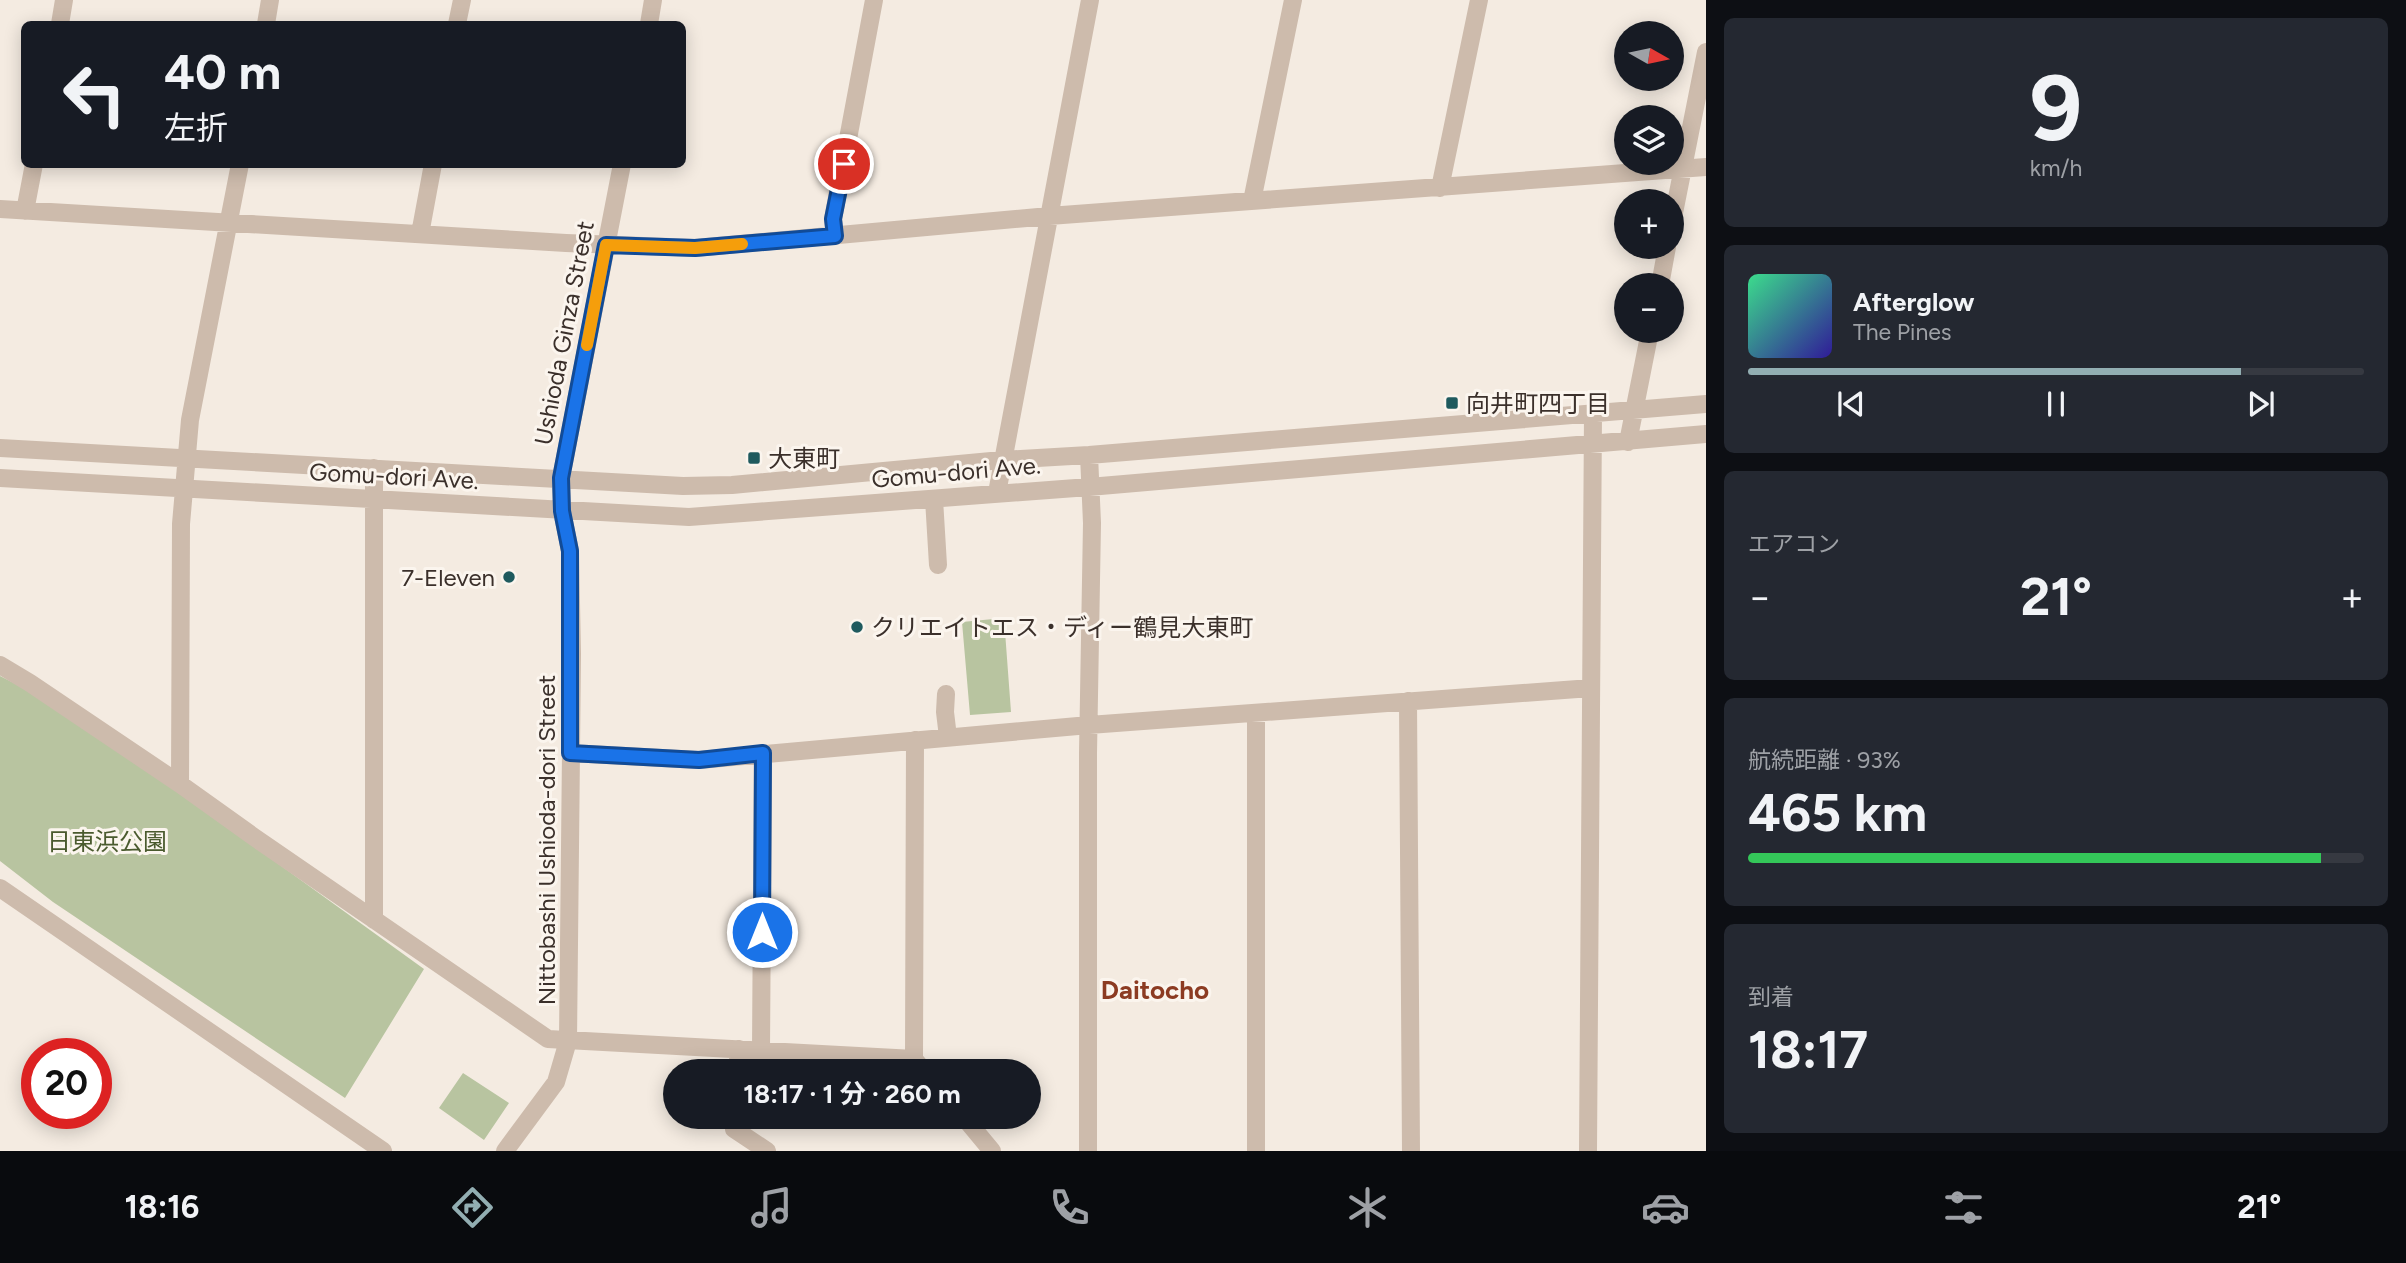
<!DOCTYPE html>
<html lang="ja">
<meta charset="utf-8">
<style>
:root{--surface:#171b24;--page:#242831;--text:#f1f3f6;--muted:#9ea1a6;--line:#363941;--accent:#92aeb2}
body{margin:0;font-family:Figtree,"Noto Sans JP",sans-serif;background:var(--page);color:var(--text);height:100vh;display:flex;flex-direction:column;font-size:26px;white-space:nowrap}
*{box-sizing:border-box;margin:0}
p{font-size:23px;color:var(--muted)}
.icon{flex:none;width:38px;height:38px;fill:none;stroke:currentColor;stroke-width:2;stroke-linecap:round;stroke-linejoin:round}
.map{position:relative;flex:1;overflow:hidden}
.side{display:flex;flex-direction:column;gap:18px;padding:18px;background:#0d0f14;width:700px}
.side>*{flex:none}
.guide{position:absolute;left:21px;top:21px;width:665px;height:147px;border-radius:10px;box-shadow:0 4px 18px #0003;background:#171b24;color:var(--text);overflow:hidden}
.needle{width:46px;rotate:99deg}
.controls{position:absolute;left:1614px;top:21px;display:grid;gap:14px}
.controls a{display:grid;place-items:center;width:70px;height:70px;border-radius:50%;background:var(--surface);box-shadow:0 4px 18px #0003;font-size:35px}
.speed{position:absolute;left:21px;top:1038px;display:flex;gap:14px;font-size:35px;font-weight:700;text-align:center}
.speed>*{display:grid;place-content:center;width:91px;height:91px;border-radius:50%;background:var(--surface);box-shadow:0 4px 18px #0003;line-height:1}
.speed .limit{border:10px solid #d22;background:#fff;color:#111}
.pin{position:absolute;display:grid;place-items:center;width:60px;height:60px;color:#fff;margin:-30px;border:4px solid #fff;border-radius:50%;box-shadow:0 2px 7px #0007}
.me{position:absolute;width:77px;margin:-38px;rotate:0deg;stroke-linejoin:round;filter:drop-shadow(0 0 5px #0008)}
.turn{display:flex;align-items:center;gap:24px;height:147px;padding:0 28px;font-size:32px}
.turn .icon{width:91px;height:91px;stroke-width:2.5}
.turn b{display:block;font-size:49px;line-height:60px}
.big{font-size:52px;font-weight:700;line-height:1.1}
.side .tile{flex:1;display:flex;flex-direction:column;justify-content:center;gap:10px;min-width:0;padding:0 24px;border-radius:10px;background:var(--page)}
.side .dial{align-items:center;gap:0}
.dial b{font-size:91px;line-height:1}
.song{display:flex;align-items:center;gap:21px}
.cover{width:84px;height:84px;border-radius:10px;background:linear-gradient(135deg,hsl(150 70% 55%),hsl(250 70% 35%))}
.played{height:7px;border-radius:4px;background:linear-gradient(90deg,var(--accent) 80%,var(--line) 80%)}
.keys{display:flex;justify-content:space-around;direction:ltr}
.heat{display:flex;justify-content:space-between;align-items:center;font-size:38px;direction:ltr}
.charge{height:10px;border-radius:5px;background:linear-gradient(90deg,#34c759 93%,var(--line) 0)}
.trip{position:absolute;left:663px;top:1059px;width:378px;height:70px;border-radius:35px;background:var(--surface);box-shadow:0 4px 18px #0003;font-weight:700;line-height:70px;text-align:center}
.dock{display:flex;height:112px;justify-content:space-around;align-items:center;background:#090b0e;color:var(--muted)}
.dock .icon{width:49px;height:49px}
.dock .selected{color:var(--accent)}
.dock b{font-size:32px;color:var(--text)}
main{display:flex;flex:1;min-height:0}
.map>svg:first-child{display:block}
.green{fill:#b8c4a0}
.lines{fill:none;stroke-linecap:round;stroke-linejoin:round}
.minor{stroke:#cdbbac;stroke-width:18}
.route-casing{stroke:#114b97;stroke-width:18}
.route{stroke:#1a73e8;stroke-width:12}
.slow{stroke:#f59e0b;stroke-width:12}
.poi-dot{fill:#1f5a5e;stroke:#fbf5ee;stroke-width:2.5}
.labels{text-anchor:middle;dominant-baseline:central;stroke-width:6;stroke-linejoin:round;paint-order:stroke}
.street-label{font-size:24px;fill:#3b302b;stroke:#fbf5ee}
.poi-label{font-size:24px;fill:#3b302b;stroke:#fbf5ee;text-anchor:start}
.park-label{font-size:24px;fill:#4a5a2e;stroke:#fbf5ee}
.neighbourhood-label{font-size:26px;font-weight:bold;fill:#8c3b22;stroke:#fbf5ee}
</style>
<main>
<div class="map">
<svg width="1706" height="1151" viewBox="0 0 1706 1151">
<rect width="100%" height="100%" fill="#f4ebe1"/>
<path class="green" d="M1004,618l7,94 -41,3 -8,-93z
M0,676l30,15 149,101 245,177 -79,129 -292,-196 -53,-41z
M463,1073l46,30 -25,37 -45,-32z"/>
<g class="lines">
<path class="minor" d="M60,24l4,-24
M266,24l4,-24
M457,24l5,-24
M649,24l4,-24
M1440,188l39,-188
M1252,201l41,-201
M0,209l566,34 129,5 354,-32 657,-49
M25,211l9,-47
M1671,228l35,-176
M420,234l13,-70
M835,236l-2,-17 41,-219
M1660,285l7,-38
M1628,442l22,-111
M0,448l683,38 49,-1 270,-25 87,-5 617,-51
M0,478l689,39 400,-30 617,-53
M997,493l93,-493
M934,499l4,66
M0,665l30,18 150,101 74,53 294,202 366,20 10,12
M946,694l-1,18 3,25
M1408,701l3,450
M570,753l129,7 390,-35 502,-37
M180,784l1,-260 9,-104 50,-256
M0,888l383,263
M374,920v-452
M761,1050l2,-297
M914,1059l1,-319
M737,1071l2,-22
M735,1116l-1,13 33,22
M963,1116l29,35
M505,1151l51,-69 12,-41 4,-387 -2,-103 -8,-40 -1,-33 61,-314
M1088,1151v-398l4,-230 -3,-68
M1256,1151v-438
M1588,1151l5,-737"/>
</g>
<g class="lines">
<defs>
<path id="route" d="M762,932l1,-179 -64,7 -129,-7v-202l-8,-40 -1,-33 45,-233 89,3 140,-12 -2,-17 11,-55"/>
</defs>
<use href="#route" class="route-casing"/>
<use href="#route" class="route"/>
<path class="slow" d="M587,345l19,-100 89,3 47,-4"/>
</g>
<g class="poi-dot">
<rect x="1445" y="396" width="14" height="14" rx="3.5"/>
<rect x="747" y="451" width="14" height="14" rx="3.5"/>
<circle cx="509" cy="577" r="7"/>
<circle cx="857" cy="627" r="7"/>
</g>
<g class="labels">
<g class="street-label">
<text transform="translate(564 333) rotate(-79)">Ushioda Ginza Street</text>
<text transform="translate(956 472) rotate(-5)">Gomu-dori Ave.</text>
<text transform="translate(394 476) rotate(3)">Gomu-dori Ave.</text>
<text transform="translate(546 840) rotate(-90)">Nittobashi Ushioda-dori Street</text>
</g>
<g class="poi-label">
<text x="1466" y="403">向井町四丁目</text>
<text x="768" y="458">大東町</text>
<text x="495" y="577" text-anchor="end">7-Eleven</text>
<text x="871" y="627">クリエイトエス・ディー鶴見大東町</text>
</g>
<g class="park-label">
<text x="107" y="841">日東浜公園</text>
</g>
<g class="neighbourhood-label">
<text x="1155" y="990">Daitocho</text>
</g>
</g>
</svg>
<div class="controls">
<a><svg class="needle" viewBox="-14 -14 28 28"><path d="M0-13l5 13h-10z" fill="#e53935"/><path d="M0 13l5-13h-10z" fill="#9ea1a6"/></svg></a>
<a><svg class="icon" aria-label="layers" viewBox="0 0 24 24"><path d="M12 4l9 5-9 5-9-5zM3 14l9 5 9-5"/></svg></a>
<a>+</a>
<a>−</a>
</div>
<div class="speed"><div class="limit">20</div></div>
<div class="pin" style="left:844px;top:164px;background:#d93025"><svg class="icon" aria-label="arrive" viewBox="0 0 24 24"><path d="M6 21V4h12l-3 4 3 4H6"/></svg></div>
<svg class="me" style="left:762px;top:932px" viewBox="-20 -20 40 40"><circle r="17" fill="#1a73e8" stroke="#fff" stroke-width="3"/><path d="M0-11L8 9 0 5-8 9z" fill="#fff"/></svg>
<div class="trip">18:17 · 1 分 · 260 m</div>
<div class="guide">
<div class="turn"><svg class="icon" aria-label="left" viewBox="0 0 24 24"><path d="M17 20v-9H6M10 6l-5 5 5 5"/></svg><div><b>40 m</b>左折</div></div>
</div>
</div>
<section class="side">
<div class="tile dial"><b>9</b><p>km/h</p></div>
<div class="tile">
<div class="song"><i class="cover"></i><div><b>Afterglow</b><p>The Pines</p></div></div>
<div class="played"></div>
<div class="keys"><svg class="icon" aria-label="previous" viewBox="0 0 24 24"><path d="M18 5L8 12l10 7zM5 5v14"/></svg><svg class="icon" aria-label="pause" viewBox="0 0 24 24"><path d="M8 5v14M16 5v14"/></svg><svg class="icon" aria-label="next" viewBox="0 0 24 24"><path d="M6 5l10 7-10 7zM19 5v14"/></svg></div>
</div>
<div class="tile"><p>エアコン</p>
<div class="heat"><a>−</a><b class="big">21°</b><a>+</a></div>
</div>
<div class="tile"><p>航続距離 · 93%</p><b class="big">465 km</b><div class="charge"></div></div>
<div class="tile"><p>到着</p><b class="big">18:17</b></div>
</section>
</main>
<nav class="dock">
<b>18:16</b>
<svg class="icon selected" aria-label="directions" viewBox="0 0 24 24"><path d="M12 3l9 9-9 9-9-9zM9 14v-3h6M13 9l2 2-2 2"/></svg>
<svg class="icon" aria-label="music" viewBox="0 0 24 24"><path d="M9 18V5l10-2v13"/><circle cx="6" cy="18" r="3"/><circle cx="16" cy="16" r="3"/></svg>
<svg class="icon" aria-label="phone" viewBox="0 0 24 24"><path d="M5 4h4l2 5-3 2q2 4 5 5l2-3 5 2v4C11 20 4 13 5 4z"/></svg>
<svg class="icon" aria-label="climate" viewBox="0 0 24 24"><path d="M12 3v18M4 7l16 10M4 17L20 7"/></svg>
<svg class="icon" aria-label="car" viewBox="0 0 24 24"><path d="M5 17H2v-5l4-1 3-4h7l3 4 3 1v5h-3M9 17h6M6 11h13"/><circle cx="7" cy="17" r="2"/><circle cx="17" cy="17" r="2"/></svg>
<svg class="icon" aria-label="filters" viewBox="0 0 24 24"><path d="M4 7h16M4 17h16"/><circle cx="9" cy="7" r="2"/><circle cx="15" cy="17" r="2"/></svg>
<b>21°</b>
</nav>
